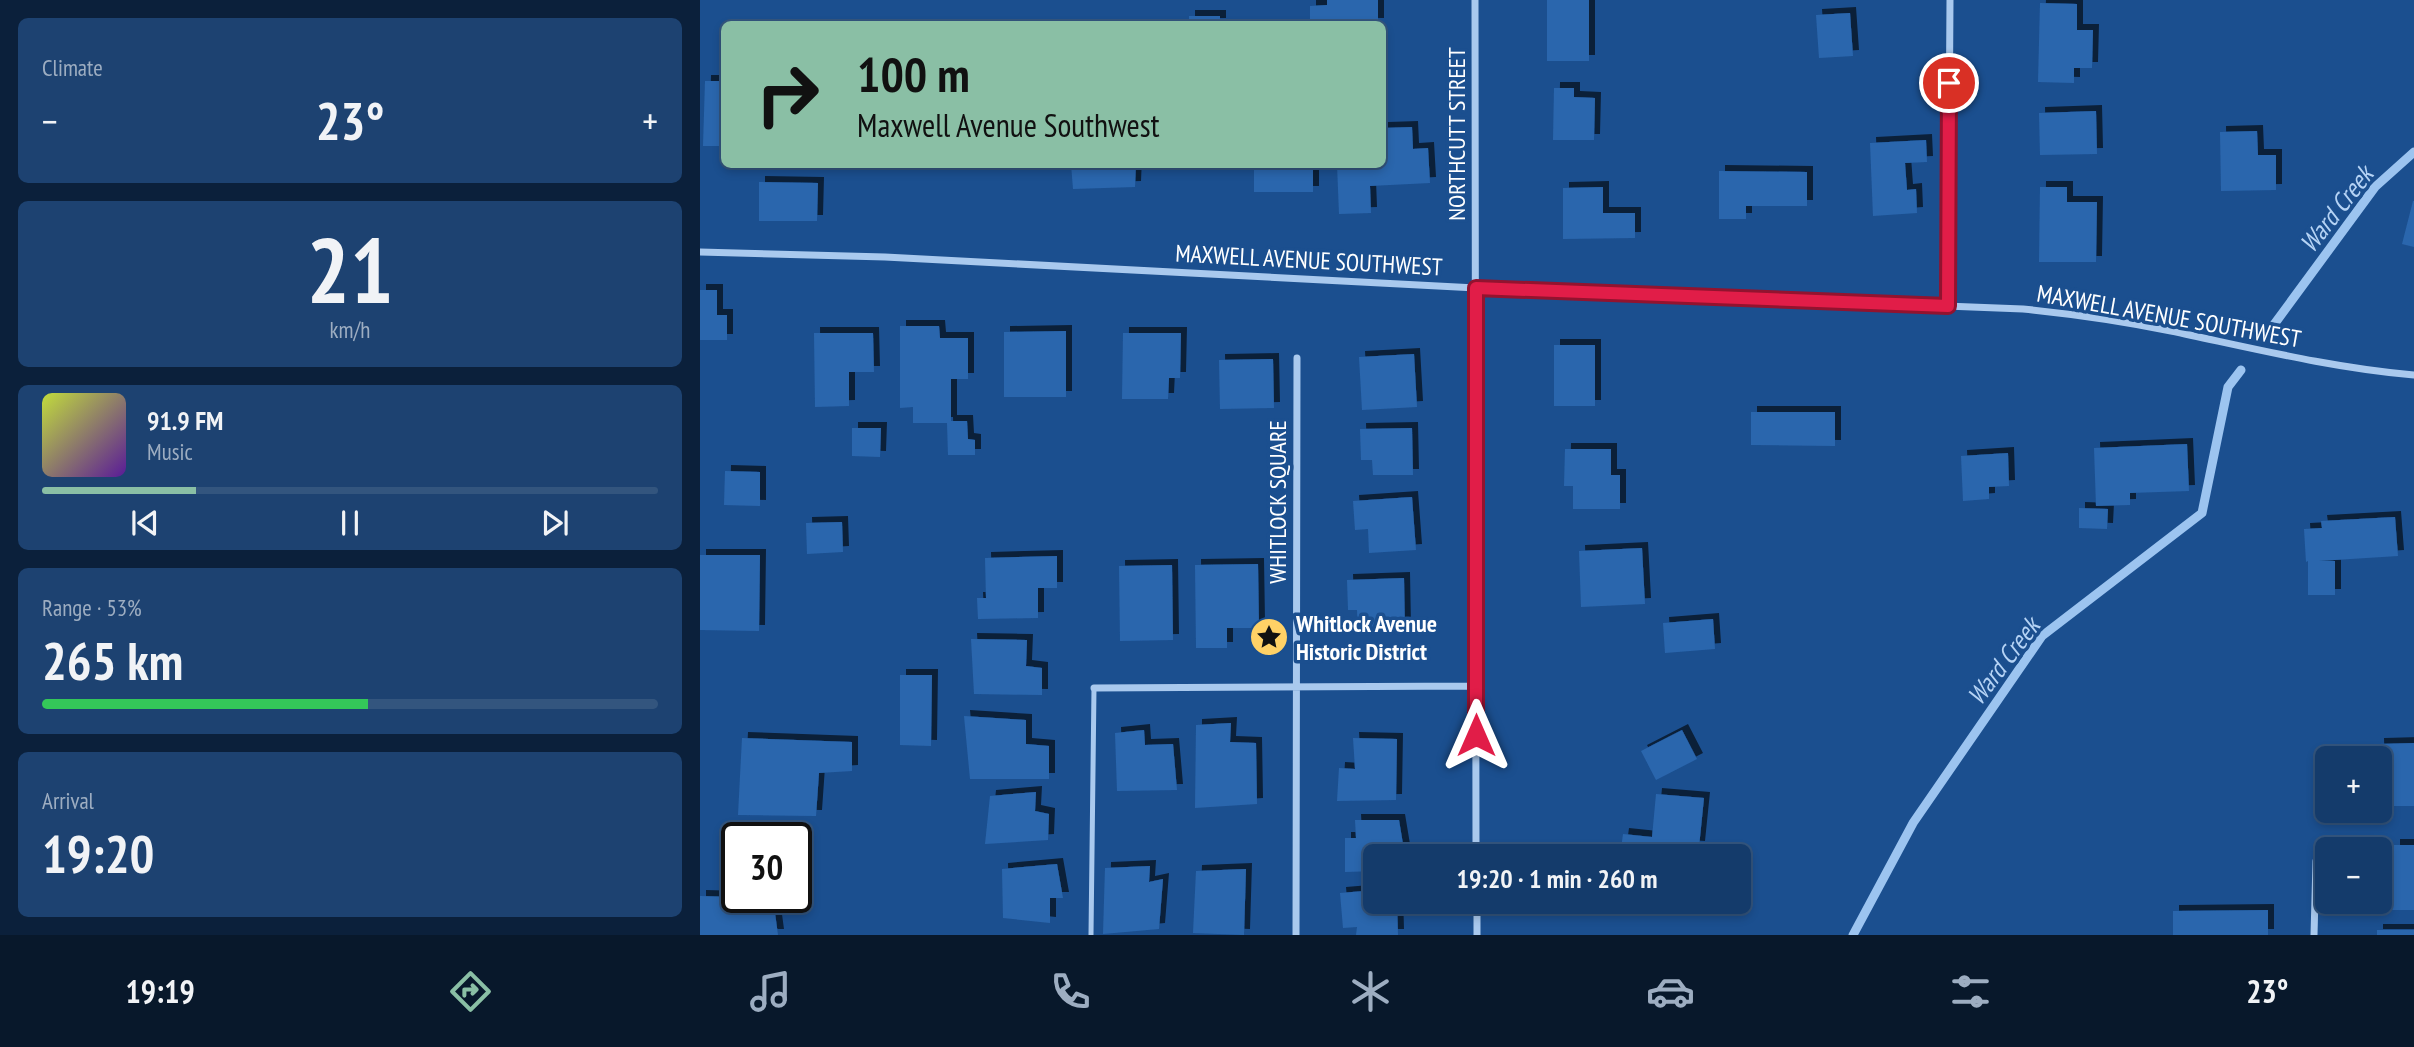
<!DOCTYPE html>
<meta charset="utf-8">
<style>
:root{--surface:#143b6b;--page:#1d4271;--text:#f1f3f6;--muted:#9dadc1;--line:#33557e;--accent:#8abfa5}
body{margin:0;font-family:"PT Sans Narrow",sans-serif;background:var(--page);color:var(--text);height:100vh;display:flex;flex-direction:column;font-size:26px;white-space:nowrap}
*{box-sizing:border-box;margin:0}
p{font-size:23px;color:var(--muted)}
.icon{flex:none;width:38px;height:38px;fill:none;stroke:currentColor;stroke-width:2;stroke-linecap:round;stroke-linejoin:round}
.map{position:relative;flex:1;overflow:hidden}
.details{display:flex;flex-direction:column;gap:18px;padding:18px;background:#0b203b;width:700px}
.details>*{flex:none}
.hud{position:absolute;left:21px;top:21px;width:665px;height:147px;border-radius:10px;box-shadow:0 4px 10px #0003,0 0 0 2px var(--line);background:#8abfa5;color:#111;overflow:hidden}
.controls{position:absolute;left:1615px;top:746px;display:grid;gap:14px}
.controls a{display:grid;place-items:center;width:77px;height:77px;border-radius:10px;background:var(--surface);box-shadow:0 4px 10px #0003,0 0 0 2px var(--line);font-size:35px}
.speed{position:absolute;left:21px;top:822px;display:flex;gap:14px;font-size:35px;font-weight:700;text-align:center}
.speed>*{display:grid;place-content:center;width:91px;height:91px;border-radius:50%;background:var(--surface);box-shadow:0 4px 10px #0003,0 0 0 2px var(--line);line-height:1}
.speed .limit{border:4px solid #111;border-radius:10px;background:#fff;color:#111}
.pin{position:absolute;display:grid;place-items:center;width:60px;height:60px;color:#fff;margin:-30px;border:4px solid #fff;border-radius:50%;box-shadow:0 2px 7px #0007}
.me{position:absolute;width:77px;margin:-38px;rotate:0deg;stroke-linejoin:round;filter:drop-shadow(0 0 5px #0008)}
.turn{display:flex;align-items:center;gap:24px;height:147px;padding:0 21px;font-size:32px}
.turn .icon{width:91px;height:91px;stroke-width:2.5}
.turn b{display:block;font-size:49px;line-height:60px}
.big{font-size:52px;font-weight:800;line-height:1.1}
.details .card{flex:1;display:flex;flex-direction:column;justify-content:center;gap:10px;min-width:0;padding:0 24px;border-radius:10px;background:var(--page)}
.details .dial{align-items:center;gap:0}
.dial b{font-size:91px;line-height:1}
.song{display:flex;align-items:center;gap:21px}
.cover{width:84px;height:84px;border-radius:10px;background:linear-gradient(135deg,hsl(70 70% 55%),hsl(270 70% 35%))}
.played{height:7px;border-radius:4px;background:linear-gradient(90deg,var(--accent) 25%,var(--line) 25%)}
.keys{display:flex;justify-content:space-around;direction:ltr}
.heat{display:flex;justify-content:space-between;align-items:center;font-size:38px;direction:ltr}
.charge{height:10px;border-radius:5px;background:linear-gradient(90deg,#34c759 53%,var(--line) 0)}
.trip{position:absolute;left:663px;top:844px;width:388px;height:70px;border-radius:10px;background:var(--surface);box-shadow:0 4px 10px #0003,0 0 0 2px var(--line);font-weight:800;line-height:70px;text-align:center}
.dock{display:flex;height:112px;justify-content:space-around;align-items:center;background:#08182b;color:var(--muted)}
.dock .icon{width:49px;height:49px}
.dock .on{color:var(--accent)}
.dock b{font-size:32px;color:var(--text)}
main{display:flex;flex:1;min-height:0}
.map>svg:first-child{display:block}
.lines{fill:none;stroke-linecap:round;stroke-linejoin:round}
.stream{stroke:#9cc4f0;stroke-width:9}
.building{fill:#2a66ad;filter:url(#shadow)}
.lane{stroke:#a9c9ee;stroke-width:5}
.street{stroke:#a9c9ee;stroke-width:7}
.route-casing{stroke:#92132f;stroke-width:18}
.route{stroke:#e11d48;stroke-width:12}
.labels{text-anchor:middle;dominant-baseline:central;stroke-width:7;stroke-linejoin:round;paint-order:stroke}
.street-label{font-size:24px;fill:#fff;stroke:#1b4f8f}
.poi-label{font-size:24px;font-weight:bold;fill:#fff;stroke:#1b4f8f;text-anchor:start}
.water-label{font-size:26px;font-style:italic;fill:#b5d3f5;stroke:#1b4f8f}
</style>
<main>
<section class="details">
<div class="card"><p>Climate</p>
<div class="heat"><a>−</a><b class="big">23°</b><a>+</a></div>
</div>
<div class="card dial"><b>21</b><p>km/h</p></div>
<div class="card">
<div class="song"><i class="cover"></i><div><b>91.9 FM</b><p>Music</p></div></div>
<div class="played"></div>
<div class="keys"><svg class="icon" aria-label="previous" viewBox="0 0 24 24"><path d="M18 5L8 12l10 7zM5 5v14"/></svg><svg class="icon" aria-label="pause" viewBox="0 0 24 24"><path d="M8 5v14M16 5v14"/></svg><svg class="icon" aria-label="next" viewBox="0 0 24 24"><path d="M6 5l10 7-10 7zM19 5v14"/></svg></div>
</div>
<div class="card"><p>Range · 53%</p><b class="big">265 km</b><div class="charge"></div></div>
<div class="card"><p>Arrival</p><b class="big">19:20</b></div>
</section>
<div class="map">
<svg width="1714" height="935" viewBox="0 0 1714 935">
<defs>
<filter id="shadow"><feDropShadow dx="6" dy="-6" stdDeviation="0" flood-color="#0009"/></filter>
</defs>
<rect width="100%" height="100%" fill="#1b4f8f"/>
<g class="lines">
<path class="stream" d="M1570,330l105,-143 39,-35
M1153,935l60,-112 129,-187 160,-123 26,-126 13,-17"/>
</g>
<path class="building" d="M627,0h51v24l-68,-1v-17l17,-1z
M847,0h42v61h-42z
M1340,3l37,1v26h16l-1,38h-18v15l-36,-1z
M1150,13l3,43 -34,2 -3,-43z
M489,16h31v8h-31z
M5,81h19v65h-21z
M854,88h20v9l21,1 -1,42h-41z
M1396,111l1,43 -57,1 -1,-42z
M712,127l1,22 15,-1 2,35 -60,3 1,27 -32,1 -2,-50h45v-36z
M1557,131l1,24h18v35l-55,1 -1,-59z
M1226,140l1,22 -22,1 2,27 9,-1 1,24 -44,3 -3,-73z
M371,164h65l-1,23 -62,2z
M554,164h59v28h-59z
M1019,171l88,1v34h-61v13h-27z
M59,182l59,1 -1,38h-58z
M903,187v26h32v25l-72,1v-51z
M1340,187h27v15h30l-1,60h-57z
M1713,201h1v46l-12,-3z
M0,290h17v25h10v25h-27z
M200,326h39l1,12h28v41h-17v42h16l1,18 7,1v15h-27l-1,-32h-34v-16l-13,1z
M366,331v66h-62v-65z
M114,333h59l1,39h-25v34l-34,1z
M423,333h58l-1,45h-11l-1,21h-46z
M854,345h41v61h-41z
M714,354l3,53 -55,3 -3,-53z
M573,359l1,49 -54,1 -1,-49z
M1051,412h84v34l-84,-1z
M152,428h29l-1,29 -28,-1z
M712,428l1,47h-40l-1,-15h-11l-1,-31z
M1487,444l2,47 -59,2v12l-34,1 -2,-58z
M865,449h46v26h9v34h-47v-23h-9z
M1308,453l1,33 -20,1v12l-26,2 -2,-45z
M25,471l35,1v34l-36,-1z
M712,497l4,53 -47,3 -1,-24 -13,1 -2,-29z
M1379,508l29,1 -1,20 -28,-1z
M1695,517l3,39 -79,5h16v34h-27v-34l-2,1 -2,-33 18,-1 -1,-7z
M142,522l1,30 -36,2 -1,-31z
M942,548l3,56 -64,3 -2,-56z
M0,555h60l-1,76 -59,-1z
M357,556v32h-19v30l-60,1 -1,-21h9l-1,-40z
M558,564l1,64h-32v20h-31l-1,-83z
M472,565l1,75 -53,1 -1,-75z
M704,578l1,53 -47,1 -1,-22h-9l-1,-30z
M1013,619l2,30 -50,4 -2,-30z
M271,639l56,1 -1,26 16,2v27l-68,-1z
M200,675h32l-1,71 -31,-1z
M264,716l62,4v24l23,2v33h-79z
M531,723l-1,19 26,1 1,61 -62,4 1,-83z
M444,730l1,15 28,-1 4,46 -60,1 -2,-58z
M982,730l15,29 -41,21 -15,-29z
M42,738l110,4v29l-33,2 -3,43 -78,-1z
M653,738l44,1 -1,61 -59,1 2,-33 16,1z
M1714,743v63h-34l-2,-62z
M336,792l-1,19 14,3 -1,26 -63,4 5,-48z
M956,794l48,4 -5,49 -16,-1v10h-63l3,-22 29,3z
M655,820h44l6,36h-29v15l-31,1v-34h11z
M1694,845h20v65h-27v-41h7z
M357,864l6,34h-13v25l-47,-5 -1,-49z
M450,866l-1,16 14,-3 -4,50 -56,5 2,-66z
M546,869l-2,66 -51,-2 3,-62z
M676,890v11h21l1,34h-42l1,-8 -14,1 -3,-35z
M0,896l73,2 5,37h-78z
M1568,910v25h-95v-24z
M1677,930h37v5h-37z"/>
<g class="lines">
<path class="lane" d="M391,935l3,-247"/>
<path class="street" d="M775,0l1,856
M0,252l185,5 591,31 547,21c50,5 99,12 148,22 81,17 161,37 243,44
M1248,306l2,-306
M394,688l382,-2
M777,901v34
M596,935l1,-577
M1614,935l2,-74"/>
</g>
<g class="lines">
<defs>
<path id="route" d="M776,735v-447l472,18 1,-223"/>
</defs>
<use href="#route" class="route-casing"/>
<use href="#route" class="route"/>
</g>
<defs>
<symbol id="sight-disc" viewBox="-11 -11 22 22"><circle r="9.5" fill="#ffd166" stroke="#1b4f8f"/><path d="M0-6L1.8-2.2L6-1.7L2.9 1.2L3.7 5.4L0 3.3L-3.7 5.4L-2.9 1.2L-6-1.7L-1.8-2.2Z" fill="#111"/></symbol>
</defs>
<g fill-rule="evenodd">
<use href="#sight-disc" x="547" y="615" width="44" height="44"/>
</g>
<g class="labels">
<g class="street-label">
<text transform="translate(756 134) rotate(-90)">NORTHCUTT STREET</text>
<text transform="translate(609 260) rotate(3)">MAXWELL AVENUE SOUTHWEST</text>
<text transform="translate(1469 316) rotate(10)">MAXWELL AVENUE SOUTHWEST</text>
<text transform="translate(577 502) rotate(-90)">WHITLOCK SQUARE</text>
</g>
<g class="poi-label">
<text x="596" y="623">Whitlock Avenue<tspan x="596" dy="28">Historic District</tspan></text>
</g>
<g class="water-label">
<text transform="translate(1636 209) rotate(-52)">Ward Creek</text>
<text transform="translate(1303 661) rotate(-53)">Ward Creek</text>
</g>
</g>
</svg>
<div class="controls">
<a>+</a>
<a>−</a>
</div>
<div class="speed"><div class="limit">30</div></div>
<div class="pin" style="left:1249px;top:83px;background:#d93025"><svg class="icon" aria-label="arrive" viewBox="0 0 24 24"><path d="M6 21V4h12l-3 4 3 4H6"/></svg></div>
<svg class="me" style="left:776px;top:735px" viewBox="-20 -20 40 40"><path d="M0-17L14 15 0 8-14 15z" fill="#e11d48" stroke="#fff" stroke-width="4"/></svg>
<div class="trip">19:20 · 1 min · 260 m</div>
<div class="hud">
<div class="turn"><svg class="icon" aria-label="right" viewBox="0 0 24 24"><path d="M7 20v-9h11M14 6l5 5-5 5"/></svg><div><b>100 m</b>Maxwell Avenue Southwest</div></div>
</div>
</div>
</main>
<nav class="dock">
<b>19:19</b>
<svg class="icon on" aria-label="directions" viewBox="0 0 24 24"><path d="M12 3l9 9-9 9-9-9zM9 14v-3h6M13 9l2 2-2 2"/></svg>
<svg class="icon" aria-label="music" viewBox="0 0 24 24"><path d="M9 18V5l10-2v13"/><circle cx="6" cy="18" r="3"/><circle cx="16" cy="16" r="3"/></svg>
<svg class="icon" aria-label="phone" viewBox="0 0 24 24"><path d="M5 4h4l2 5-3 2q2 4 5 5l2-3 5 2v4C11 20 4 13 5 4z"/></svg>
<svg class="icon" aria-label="climate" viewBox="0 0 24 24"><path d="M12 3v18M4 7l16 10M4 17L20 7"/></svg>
<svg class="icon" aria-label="car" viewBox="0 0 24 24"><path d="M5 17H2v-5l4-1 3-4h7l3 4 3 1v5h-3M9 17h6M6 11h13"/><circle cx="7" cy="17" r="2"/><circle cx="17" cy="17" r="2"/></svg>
<svg class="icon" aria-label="filters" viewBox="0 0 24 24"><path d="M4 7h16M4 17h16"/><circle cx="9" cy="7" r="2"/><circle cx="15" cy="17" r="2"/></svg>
<b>23°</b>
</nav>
